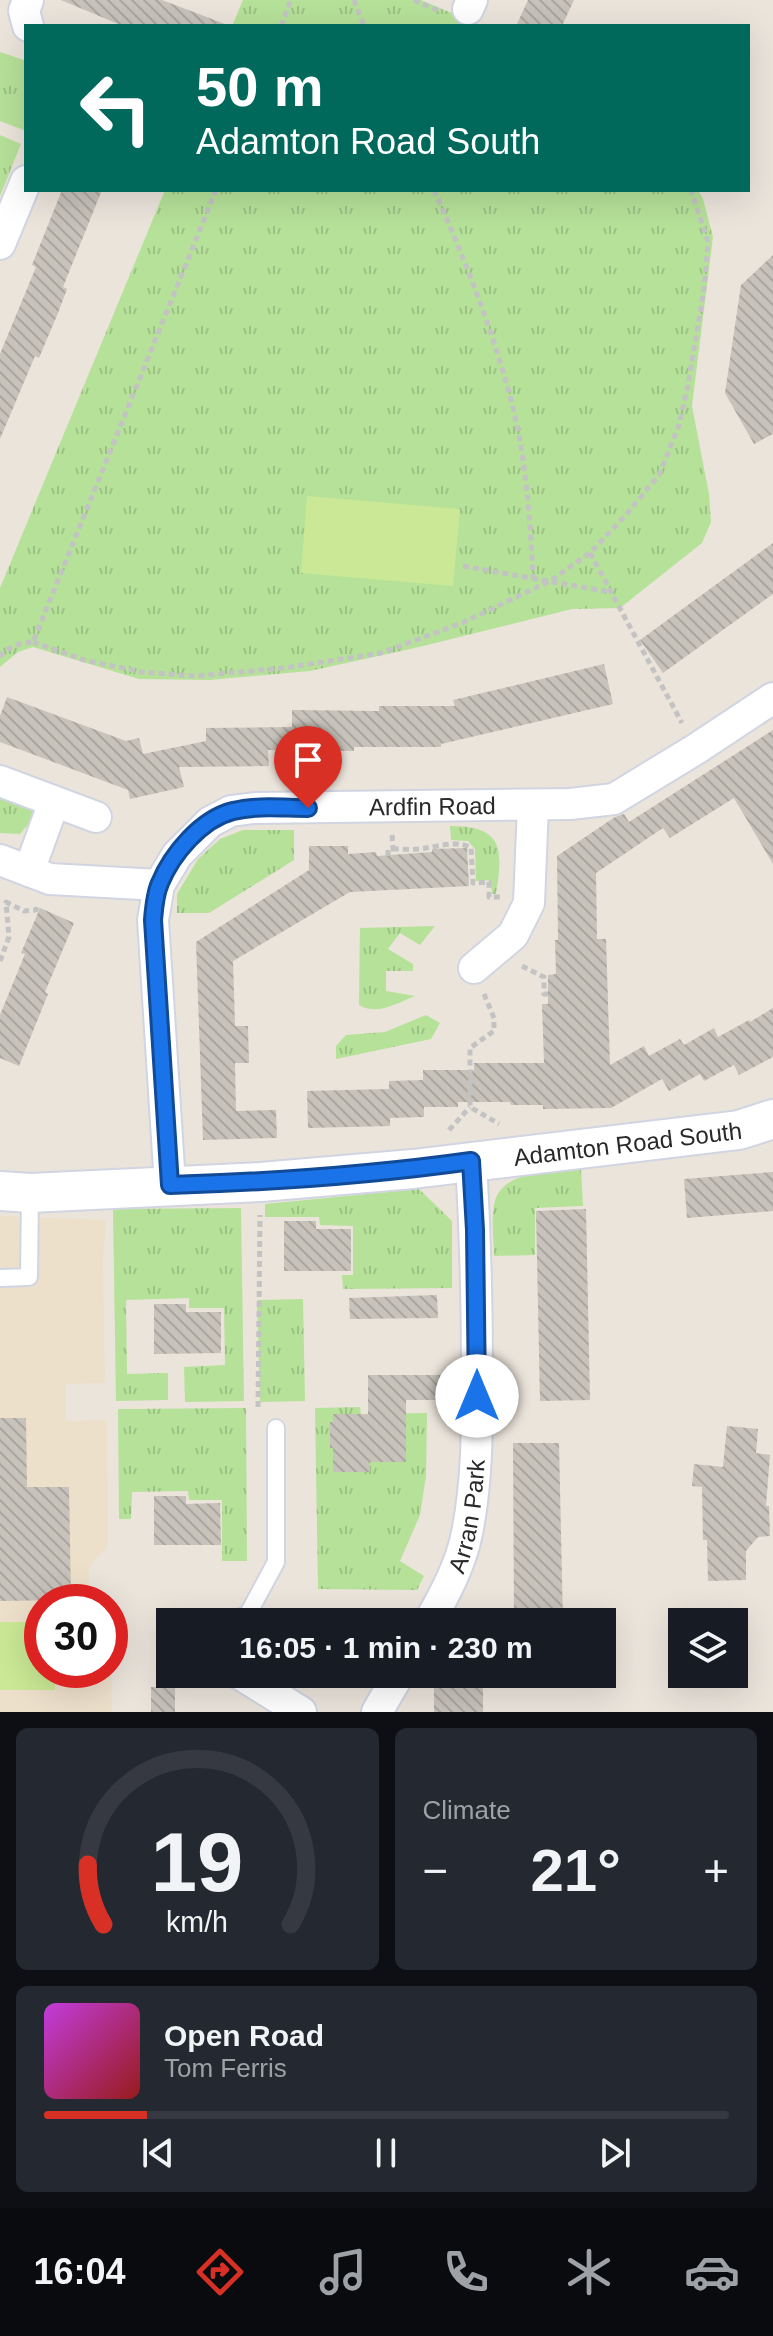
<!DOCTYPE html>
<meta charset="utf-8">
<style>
:root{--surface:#171b24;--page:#242831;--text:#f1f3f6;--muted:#9ea1a6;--line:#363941;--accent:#d93025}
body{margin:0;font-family:Arial,sans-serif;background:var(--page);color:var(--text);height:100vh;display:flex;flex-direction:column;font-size:30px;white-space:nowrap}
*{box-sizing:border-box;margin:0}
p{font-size:26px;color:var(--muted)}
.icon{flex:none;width:44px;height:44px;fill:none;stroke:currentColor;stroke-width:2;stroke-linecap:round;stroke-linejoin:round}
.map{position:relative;height:1712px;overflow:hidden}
.drawer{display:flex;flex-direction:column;gap:16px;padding:16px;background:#0d0f14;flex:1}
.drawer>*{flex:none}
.top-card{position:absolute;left:24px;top:24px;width:726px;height:168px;border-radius:0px;box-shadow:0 8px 32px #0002;background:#00695c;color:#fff;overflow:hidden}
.tools{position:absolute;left:668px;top:1608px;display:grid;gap:16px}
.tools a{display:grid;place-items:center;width:80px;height:80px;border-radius:0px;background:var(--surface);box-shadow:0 8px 32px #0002;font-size:40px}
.speed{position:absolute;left:24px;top:1584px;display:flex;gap:16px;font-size:40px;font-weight:700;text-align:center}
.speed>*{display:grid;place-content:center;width:104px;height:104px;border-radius:50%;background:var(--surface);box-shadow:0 8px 32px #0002;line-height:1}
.speed .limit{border:12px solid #d22;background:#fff;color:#111}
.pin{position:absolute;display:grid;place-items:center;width:68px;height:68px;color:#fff;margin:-82px -34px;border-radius:50% 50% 50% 0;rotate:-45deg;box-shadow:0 0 8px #0007}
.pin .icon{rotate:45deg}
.me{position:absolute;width:88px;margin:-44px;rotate:0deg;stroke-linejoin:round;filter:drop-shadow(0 0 6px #0008)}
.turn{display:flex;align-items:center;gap:28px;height:168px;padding:0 40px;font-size:36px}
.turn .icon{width:104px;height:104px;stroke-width:2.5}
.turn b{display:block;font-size:56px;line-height:68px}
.big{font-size:60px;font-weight:700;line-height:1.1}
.drawer .card{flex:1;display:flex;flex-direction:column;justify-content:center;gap:12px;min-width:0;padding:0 28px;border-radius:12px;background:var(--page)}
.drawer .dial{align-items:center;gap:0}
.dial svg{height:208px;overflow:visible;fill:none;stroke:var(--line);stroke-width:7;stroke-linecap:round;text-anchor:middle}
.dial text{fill:var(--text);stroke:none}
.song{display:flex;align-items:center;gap:24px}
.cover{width:96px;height:96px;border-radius:12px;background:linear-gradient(135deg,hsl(290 70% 55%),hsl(0 70% 35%))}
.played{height:8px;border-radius:4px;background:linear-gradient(90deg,var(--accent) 15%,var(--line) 15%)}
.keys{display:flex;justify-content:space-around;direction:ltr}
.heat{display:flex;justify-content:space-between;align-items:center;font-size:44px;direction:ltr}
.drawer .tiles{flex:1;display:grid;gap:16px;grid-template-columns:1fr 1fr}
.card:last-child{grid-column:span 2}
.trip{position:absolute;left:156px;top:1608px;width:460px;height:80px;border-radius:0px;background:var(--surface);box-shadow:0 8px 32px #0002;font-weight:700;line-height:80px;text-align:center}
.tab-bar{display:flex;height:128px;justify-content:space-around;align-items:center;background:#090b0e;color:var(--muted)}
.tab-bar .icon{width:56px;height:56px}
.tab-bar .active{color:var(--accent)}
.tab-bar b{font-size:36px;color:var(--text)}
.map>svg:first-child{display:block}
.education{fill:#ede0cb}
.grass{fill:url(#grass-tufts)}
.pitch{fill:#cae895}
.building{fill:url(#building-back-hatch)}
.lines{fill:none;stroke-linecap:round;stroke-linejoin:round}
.service-casing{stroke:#d1d5e2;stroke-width:20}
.minor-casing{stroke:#d1d5e2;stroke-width:34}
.tertiary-casing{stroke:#d1d5e2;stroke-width:42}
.path{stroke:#c3c3c3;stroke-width:5;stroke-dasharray:6 4;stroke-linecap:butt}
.service{stroke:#fff;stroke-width:16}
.minor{stroke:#fff;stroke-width:30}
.tertiary{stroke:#fff;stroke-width:38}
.route-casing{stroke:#114b97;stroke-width:20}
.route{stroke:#1a73e8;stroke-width:14}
.labels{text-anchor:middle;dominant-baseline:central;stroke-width:7;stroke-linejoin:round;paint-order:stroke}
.street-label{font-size:24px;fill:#292929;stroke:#fff}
</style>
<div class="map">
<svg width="773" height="1712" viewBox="0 0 773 1712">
<defs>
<pattern id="grass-tufts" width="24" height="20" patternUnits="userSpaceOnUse" patternTransform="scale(2)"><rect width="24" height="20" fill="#b6e199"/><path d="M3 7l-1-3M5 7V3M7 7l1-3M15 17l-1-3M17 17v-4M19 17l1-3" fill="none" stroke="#9cc184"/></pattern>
<pattern id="building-back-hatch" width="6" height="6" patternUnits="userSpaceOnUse" patternTransform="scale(2)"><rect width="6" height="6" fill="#c7c2ba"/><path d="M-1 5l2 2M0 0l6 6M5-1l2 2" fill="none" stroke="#aba7a0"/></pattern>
</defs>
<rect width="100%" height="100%" fill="#ebe4db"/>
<path class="education" d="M0,1216l106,4 -3,40 2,123 -39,1v37l41,-1 1,126 -19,20v36h-47v68h68l1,-68 1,110h-112z"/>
<path class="grass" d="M243,0h178l61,26h-250z
M0,52l24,8 2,6v65l-26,-10z
M0,135l21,9 -21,52z
M165,190h533l5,9 10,38 -21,169 17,88 2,28 -9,21 -82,65 -48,1 -153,38 -109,24 -100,9 -71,-1 -106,-32 -15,5 -18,15v-79z
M0,791l33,17 -1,12 -12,14 -20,-1z
M450,826c54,0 53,23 46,68h-4l-1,-14 -15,1 -1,-32 -7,-8 -17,-1z
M243,830h51v30l-85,53h-32v-19l21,-35 22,-20z
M435,926l-15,19 -20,-12 -12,16 25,15v7h-27v20l29,5c-18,7 -38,20 -56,9l1,-77z
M426,1015l14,8 -9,16 -95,20v-13l10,-11 39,-3z
M581,1168l2,38 -48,2v47l-41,1c0,-16 -3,-35 0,-51 6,-36 59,-33 87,-37z
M419,1189l33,32v67l-109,1 -1,-14h11v-49l-33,-1 -1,-8h-54v-13z
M241,1208l3,193 -59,1 -1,-35 41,-2 -1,-57h-35v-10l-63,2 1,74 41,-1v27l-52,1 -3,-192z
M303,1299l2,102 -45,1 -3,-102z
M360,1407l1,7 66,-1 -1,63 -6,39 -20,46 24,15 -7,14 -99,-1 -3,-181z
M246,1408l1,153h-25v-61h-33l-1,-9 -56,1 -1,27h-12l-1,-110z"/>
<path class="pitch" d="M307,496l153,13 -7,77 -152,-13z
M0,1622h42v48h13v20h-55z"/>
<path class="building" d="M61,0h101l63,24 -1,2h-101z
M528,0h46l-12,26h-46z
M62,190h40l-39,97 4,2 -9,24 -19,45 -4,-2 -35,83v-85l36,-87 -4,-2z
M773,255v179l-19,10 -29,-51 16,-108z
M773,543v51l-110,79 -23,-33z
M604,664l9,40 -172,40v3h-87v4l-86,-1 1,16 -90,1 5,20 -54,12 -2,-9 -128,-48v-26l7,-19 119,44 13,-3 4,16 63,-13v-13l86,-1v-17l87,1v-5h76l-2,-6z
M773,730v134l-39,-66 -64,40 -7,-10 -67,45 1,66h9l4,126 34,-19 5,10 31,-17 4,6 30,-17 4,9 31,-17 1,2 23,-14v49l-34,18 -5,-10 -30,16 -4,-7 -31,17 -7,-12 -51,29 -68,1v-4h-32l-1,-3h-52v5h-34v10l-34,1v8l-82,2 -1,-37 82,-2v-8l34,-1v-10h51v-7h70l-2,-59h6v-29l8,-1 -1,-34h3l-1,-84 58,-39 9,-3 5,8z
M309,846h39v8l28,-2 1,4 55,-4v-3l35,-1 2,38 -119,6 -117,69 2,65h13l1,37h-14l1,48 40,-1 1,28 -74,2 -7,-198 113,-72z
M40,908l34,15 -29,69 3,2 -29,72 -19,-8v-43l25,-61 -4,-1z
M773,1172v39l-86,7 -3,-39z
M586,1209l4,191 -50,1 -4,-190z
M284,1221h32v8h35v42h-67z
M437,1295l1,23 -88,1 -1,-21z
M154,1304h32v8h35v41l-67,1z
M368,1375h72v25h-34v62h-36v10h-37v-24h-3v-26h3v-8h35z
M0,1418h26l1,69h42l2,113 -71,1z
M727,1426l31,3 -2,24 14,2 -4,51h3l1,30 -12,1 -12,14v29l-38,1 -1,-41h-4l-1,-53 -10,-1 2,-22 29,3z
M513,1443h46l4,179h-49z
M154,1496h32v8l34,-1 1,42h-67z
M483,1676v36h-49v-34z
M151,1687h24v25h-24z"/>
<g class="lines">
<defs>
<path id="service" d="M0,1278l29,-1 1,-84
M227,1622l21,-8 28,-52v-134"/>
<g id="minor">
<path d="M28,0l-4,11 4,15"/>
<path d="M468,9l4,-9"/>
<path d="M0,244l26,-63"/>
<path d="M0,781l96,36"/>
<path d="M0,860l50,19 109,6"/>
<path d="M29,871l25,-69"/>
<path d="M474,968l39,-33 16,-32 4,-98"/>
<path id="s1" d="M170,1185l-17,-265 6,-35 18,-30 33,-33 21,-11 23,-3 316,-4 44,-5 82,-50 77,-51"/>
<path id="s2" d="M429,1622c16,-28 32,-58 38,-89 11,-55 10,-109 10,-164 0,-70 -2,-139 -6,-208"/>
<path d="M240,1674l61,38"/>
<path d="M377,1712l22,-38"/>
</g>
<g id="tertiary">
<path id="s3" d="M0,1191l30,2 231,-11 152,-13 326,-39 34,-11"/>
</g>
</defs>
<use href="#service" class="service-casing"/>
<use href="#minor" class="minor-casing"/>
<use href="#tertiary" class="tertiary-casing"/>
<path class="path" d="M354,0l10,26
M414,0l28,12
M281,26l10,-26
M434,190c30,67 57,136 76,206 16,59 20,122 23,182
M590,553l92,170
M463,566l147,26
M33,642l51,18 58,12 53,4 89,-8 97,-15 81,-30 88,-42 40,-28 35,-37 34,-41 20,-50 9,-40 16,-96 4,-47 -17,-52
M0,657c6,-10 22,-15 33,-15l183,-452
M393,849c10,0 23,1 33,-1 14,-2 33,-8 45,0l2,35 16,-1v15h12
M388,856v-7h5l-1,-15
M0,961l9,-24 -3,-35 18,9 12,-1 2,-5
M522,966l22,11v17h4
M484,994l10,24v13l-24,17v59l29,17
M449,1130l21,-23
M258,1407l2,-192"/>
<use href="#service" class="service"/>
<use href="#minor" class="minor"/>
<use href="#tertiary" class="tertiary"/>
</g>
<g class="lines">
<defs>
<path id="route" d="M308,808c-25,0 -51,-3 -75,3 -32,8 -61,43 -73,72 -5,11 -6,25 -7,37l17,265c100,-3 201,-10 301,-24l4,69 2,166"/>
</defs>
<use href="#route" class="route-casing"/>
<use href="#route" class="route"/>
</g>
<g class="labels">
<g class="street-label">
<text stroke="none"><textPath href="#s1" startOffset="608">Ardfin Road</textPath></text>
<text stroke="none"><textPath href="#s3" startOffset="630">Adamton Road South</textPath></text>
<text stroke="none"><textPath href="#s2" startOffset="114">Arran Park</textPath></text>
</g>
</g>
</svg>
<div class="tools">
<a><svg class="icon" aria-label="layers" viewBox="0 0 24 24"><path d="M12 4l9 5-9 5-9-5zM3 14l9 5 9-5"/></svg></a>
</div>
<div class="speed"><div class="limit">30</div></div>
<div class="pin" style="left:308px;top:808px;background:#d93025"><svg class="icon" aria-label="arrive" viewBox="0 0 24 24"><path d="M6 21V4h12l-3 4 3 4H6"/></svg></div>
<svg class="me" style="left:477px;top:1396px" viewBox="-20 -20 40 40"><circle r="19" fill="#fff"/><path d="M0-13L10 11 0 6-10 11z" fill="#1a73e8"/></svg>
<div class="trip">16:05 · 1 min · 230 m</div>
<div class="top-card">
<div class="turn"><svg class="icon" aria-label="left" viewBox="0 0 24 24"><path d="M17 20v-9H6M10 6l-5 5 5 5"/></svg><div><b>50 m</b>Adamton Road South</div></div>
</div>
</div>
<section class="drawer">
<div class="tiles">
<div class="card dial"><svg viewBox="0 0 100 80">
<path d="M14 69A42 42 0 1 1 86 69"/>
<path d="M14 69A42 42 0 0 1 8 46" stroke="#d93025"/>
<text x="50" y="56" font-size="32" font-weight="700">19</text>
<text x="50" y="72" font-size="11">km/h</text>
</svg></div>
<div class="card"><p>Climate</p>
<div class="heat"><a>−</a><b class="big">21°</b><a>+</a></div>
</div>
<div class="card">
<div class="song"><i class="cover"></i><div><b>Open Road</b><p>Tom Ferris</p></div></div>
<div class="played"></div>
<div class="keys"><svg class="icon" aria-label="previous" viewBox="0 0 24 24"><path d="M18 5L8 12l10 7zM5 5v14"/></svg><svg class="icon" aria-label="pause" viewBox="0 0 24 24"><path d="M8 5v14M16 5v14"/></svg><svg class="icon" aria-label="next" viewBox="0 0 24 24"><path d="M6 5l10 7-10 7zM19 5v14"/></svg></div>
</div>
</div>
</section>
<nav class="tab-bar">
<b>16:04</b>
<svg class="icon active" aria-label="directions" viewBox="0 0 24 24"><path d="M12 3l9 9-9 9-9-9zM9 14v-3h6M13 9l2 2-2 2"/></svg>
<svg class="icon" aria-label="music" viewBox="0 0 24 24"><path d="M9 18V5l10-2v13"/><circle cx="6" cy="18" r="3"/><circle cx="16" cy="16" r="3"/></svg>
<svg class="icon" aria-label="phone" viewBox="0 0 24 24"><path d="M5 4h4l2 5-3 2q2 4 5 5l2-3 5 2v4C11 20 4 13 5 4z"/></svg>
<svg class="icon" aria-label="climate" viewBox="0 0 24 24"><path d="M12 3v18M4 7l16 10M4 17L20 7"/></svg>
<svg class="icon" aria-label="car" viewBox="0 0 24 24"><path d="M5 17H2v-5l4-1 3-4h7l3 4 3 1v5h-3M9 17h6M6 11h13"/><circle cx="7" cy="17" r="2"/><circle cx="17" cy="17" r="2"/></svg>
</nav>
